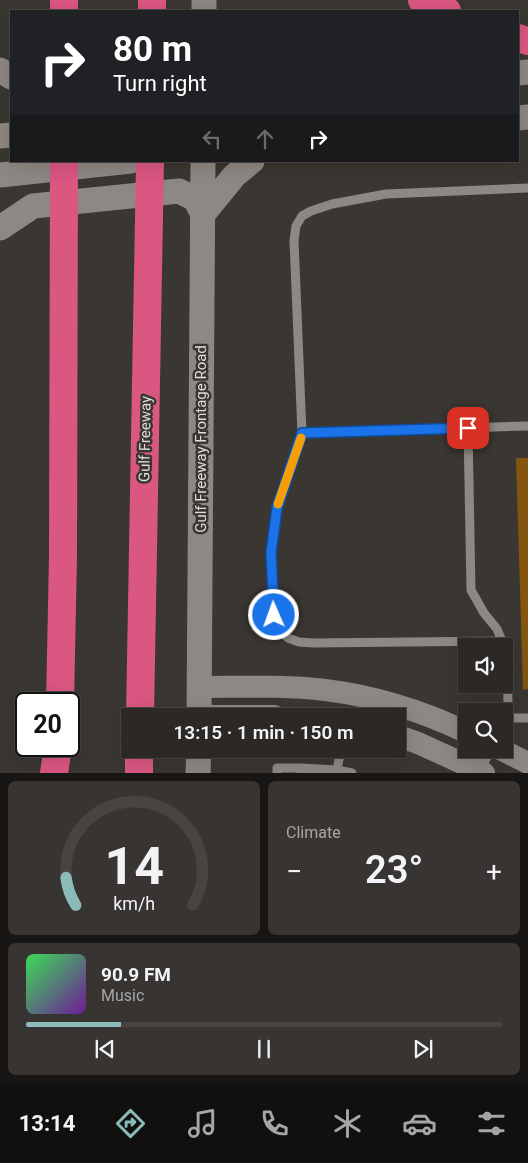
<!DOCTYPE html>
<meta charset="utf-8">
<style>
:root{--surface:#2c2825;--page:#383432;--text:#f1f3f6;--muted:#a6a6a7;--line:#484442;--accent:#8bbbb9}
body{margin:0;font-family:Roboto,sans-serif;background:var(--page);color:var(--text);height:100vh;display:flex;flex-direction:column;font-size:19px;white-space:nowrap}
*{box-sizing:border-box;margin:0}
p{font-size:16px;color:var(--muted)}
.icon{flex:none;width:28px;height:28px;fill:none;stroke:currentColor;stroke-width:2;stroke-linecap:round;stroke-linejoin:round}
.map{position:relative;height:773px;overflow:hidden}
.drawer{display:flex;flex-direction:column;gap:8px;padding:8px;background:#181614;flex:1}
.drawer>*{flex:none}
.guide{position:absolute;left:10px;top:10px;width:509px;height:152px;border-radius:0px;box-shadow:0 5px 20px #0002,0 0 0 1px var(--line);background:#202124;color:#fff;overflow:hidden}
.tools{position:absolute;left:458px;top:638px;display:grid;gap:10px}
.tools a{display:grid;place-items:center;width:55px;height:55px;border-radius:0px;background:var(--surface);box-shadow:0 5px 20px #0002,0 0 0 1px var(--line);font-size:25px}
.speed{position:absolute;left:15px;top:692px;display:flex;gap:10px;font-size:25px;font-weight:700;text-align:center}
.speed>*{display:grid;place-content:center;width:65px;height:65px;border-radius:50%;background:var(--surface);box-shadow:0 5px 20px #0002,0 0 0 1px var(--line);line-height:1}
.speed .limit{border:2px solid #111;border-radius:8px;background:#fff;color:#111}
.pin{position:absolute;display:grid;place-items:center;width:42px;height:42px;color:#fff;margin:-21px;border-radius:10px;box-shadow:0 2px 8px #0006}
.me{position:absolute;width:55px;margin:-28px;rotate:358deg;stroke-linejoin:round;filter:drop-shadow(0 0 4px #0008)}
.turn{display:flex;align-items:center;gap:18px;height:105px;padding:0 20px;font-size:22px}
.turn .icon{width:65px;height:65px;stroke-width:2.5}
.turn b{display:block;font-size:35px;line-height:42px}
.lanes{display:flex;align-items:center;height:48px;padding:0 20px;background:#0003;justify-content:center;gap:25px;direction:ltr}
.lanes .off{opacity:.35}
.big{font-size:38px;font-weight:600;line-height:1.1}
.drawer .card{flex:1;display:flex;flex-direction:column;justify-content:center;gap:8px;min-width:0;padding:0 18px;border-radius:8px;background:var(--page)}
.drawer .dial{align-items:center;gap:0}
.dial svg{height:130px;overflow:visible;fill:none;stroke:var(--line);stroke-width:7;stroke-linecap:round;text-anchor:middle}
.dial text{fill:var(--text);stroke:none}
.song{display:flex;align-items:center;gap:15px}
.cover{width:60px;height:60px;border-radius:8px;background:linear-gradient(135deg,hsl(130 70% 55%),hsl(280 70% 35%))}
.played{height:5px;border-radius:2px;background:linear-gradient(90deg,var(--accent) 20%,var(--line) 20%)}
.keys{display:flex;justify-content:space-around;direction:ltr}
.heat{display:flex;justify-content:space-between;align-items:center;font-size:28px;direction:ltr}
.drawer .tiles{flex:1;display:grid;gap:8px;grid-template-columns:1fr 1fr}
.card:last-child{grid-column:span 2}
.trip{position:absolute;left:121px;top:708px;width:285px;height:50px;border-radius:0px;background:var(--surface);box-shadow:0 5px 20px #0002,0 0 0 1px var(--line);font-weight:600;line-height:50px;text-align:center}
.menu{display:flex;height:80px;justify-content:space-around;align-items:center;background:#12100f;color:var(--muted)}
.menu .icon{width:35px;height:35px}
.menu .current{color:var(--accent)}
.menu b{font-size:22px;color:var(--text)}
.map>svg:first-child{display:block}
.building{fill:#83550f}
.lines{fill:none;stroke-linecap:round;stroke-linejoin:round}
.service{stroke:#8d8883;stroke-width:9}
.tertiary{stroke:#8d8883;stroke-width:22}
.secondary{stroke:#8d8883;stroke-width:25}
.motorway{stroke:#da5782;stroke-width:28}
.route-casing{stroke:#114b97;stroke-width:12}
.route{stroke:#1a73e8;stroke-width:9}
.slow{stroke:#f59e0b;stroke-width:9}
.labels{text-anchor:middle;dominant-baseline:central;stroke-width:5;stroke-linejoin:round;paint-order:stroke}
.street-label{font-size:15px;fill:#dfdcd9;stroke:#3a3631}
</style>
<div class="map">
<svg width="528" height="773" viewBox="0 0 528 773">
<rect width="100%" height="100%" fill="#3a3631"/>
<path class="building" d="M516,458h12v231l-5,1z"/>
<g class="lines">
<path class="service" d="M468,428l3,162 13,23 13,16 10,24 1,52 -4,18
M302,433l226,-7
M503,641l-190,2 -14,-1 -11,-4 -9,-8 -5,-15 -3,-62 6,-46 25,-74 -8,-192 2,-15 6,-10 9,-5 21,-7 54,-10 142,-6
M506,718h22
M337,770l4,-21
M480,771l11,-22
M277,773v-5h24
M301,773v-5l36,2 15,3"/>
<path class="tertiary" d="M199,687c42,0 84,-2 126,3 49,6 97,21 141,42
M199,716h75
M398,736l20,7 66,30
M500,749l28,14"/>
<path class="secondary" d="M204,11v-11
M0,70l11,7
M518,73l10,-1
M518,118l10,-1
M0,136l11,-1
M0,175l131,-14
M203,214l31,-38 18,-15
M0,228l33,-22 146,-15 16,8 8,15
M199,716l4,-555
M198,773l1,-24"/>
<path class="motorway" d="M422,0l25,11
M64,11v-11
M152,11v-11
M518,38l10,3
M60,704l3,-148 1,-395
M140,716l10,-555
M54,773l4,-27
M139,773v-24"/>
</g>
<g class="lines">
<defs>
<path id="route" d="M274,615l-3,-62 6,-45 25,-75 166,-5"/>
</defs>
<use href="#route" class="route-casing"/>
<use href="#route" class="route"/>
<path class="slow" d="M278,504l23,-66"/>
</g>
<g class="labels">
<g class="street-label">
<text transform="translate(145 439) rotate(-89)">Gulf Freeway</text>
<text transform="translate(201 439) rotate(-90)">Gulf Freeway Frontage Road</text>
</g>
</g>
</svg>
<div class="tools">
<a><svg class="icon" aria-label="sound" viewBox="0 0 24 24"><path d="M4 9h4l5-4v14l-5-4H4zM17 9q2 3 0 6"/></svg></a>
<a><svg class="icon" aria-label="search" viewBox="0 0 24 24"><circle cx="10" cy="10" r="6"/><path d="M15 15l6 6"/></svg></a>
</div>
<div class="speed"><div class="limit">20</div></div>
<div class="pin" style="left:468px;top:428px;background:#d93025"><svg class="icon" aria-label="arrive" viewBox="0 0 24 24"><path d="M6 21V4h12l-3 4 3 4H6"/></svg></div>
<svg class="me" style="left:274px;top:615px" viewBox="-20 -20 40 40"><circle r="17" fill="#1a73e8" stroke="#fff" stroke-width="3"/><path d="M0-11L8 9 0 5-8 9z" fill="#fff"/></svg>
<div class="trip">13:15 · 1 min · 150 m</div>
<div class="guide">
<div class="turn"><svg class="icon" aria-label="right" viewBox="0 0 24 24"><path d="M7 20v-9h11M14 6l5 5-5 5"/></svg><div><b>80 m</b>Turn right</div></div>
<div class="lanes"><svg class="icon off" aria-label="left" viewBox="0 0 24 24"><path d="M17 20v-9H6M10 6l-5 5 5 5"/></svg><svg class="icon off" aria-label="ahead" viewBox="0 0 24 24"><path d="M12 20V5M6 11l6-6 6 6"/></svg><svg class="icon" aria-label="right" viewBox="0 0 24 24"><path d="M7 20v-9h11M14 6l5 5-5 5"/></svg></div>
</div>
</div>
<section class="drawer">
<div class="tiles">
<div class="card dial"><svg viewBox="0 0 100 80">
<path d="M14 69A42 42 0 1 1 86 69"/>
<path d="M14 69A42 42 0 0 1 8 52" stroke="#8bbbb9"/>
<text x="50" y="56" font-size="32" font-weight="700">14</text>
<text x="50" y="72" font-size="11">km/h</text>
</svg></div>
<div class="card"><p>Climate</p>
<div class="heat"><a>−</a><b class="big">23°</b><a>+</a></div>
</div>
<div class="card">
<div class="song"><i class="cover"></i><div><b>90.9 FM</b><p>Music</p></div></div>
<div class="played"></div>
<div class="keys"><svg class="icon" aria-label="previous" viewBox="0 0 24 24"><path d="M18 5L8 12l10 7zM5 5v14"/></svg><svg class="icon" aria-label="pause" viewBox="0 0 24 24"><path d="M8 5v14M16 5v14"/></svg><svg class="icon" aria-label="next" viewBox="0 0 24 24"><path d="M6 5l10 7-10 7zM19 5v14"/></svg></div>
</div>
</div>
</section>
<nav class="menu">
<b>13:14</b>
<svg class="icon current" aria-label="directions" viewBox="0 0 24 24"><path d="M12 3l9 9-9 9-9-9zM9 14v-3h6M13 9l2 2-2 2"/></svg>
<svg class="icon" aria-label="music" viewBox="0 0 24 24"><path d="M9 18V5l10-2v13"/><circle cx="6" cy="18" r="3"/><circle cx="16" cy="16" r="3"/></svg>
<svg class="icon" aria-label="phone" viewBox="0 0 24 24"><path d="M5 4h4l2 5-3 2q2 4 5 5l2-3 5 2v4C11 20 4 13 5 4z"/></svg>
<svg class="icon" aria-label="climate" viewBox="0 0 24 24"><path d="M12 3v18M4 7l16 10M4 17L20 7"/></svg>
<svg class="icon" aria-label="car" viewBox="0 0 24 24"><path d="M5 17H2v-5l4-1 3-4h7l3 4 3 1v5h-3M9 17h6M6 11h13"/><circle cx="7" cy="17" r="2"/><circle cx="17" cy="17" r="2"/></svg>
<svg class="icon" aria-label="filters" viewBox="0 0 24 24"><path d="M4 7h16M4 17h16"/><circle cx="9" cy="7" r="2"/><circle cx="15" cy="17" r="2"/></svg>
</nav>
